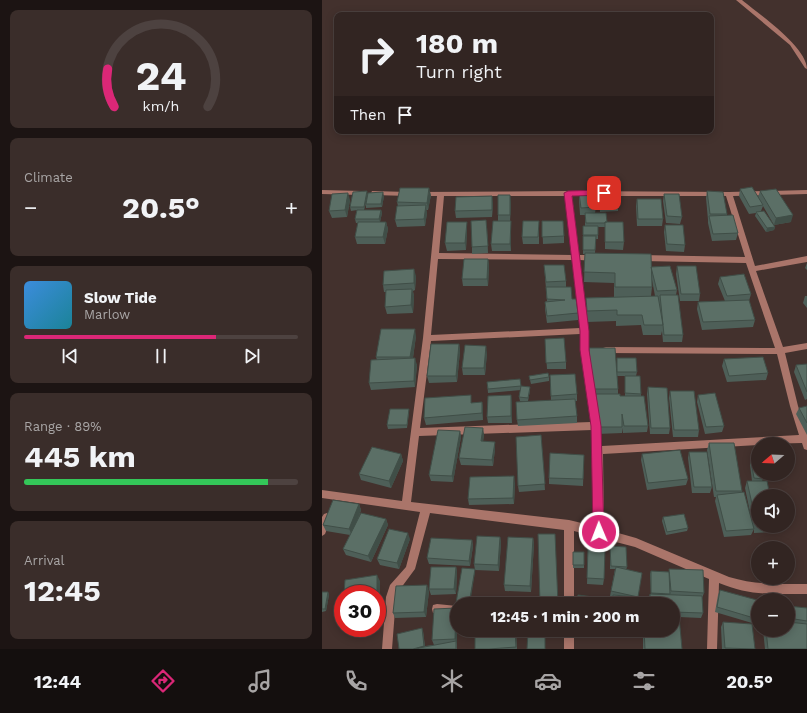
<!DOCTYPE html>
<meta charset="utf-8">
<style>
:root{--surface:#322522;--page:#3a2d2a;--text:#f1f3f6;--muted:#a8a5a5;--line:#4d4240;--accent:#db2777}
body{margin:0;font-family:"Work Sans",sans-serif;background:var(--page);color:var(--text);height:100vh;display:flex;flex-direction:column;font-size:15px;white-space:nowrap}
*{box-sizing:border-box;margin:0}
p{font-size:13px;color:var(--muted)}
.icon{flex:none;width:22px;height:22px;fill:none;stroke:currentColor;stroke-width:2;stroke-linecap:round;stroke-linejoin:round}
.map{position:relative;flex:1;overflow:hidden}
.drawer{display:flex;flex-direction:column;gap:10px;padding:10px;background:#1c1413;width:322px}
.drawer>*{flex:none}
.guide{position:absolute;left:12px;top:12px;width:380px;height:122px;border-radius:8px;box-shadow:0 2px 10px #0003,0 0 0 1px var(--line);background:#322522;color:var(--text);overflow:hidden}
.needle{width:26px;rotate:251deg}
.fabs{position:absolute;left:429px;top:437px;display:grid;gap:8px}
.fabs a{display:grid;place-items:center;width:44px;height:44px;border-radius:50%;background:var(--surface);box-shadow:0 2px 10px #0003,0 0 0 1px var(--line);font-size:20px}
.speed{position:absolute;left:12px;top:585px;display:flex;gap:8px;font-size:20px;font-weight:700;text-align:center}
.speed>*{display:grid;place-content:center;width:52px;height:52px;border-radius:50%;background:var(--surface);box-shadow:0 2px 10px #0003,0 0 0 1px var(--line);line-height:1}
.speed .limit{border:6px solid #d22;background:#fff;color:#111}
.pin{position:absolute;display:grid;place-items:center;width:34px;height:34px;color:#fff;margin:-17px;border-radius:8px;box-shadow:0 2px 6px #0006}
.me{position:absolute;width:44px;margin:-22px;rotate:359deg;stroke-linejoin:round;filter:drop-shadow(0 0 3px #0008)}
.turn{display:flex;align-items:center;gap:14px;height:84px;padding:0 16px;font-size:18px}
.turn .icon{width:52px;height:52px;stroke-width:2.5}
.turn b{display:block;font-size:28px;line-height:34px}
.then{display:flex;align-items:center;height:38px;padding:0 16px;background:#0003;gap:8px;font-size:15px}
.big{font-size:30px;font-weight:700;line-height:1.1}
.drawer .card{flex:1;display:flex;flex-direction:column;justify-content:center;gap:6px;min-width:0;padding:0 14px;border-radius:8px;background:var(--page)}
.drawer .dial{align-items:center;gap:0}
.dial svg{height:104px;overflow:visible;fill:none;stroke:var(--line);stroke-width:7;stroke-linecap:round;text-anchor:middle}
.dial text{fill:var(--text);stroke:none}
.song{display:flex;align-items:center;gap:12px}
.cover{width:48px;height:48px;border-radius:6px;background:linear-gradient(135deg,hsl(210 70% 55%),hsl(190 70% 35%))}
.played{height:4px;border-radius:2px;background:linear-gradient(90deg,var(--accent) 70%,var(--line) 70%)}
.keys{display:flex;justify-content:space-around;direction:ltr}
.heat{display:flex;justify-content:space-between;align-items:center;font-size:22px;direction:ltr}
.charge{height:6px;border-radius:3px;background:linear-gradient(90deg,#34c759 89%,var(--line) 0)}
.trip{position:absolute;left:128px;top:597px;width:230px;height:40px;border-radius:20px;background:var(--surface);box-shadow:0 2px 10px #0003,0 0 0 1px var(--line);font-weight:700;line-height:40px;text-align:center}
.dock{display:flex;height:64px;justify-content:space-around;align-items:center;background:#140f0e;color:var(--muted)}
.dock .icon{width:28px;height:28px}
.dock .active{color:var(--accent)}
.dock b{font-size:18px;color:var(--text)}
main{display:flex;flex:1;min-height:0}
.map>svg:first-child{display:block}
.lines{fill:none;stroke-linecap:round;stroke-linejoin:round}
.minor{fill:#aa756a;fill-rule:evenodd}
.wall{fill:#4e5f58;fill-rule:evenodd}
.shaded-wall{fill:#404e47}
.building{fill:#5b6f66;stroke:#404e47}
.route{fill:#db2777;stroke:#8e194d}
</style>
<main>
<section class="drawer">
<div class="card dial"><svg viewBox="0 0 100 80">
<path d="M14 69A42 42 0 1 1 86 69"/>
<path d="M14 69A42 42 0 0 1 9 40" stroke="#db2777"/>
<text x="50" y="56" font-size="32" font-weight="700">24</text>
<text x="50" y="72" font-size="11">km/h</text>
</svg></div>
<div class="card"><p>Climate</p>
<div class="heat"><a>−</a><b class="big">20.5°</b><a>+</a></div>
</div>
<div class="card">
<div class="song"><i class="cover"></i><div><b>Slow Tide</b><p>Marlow</p></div></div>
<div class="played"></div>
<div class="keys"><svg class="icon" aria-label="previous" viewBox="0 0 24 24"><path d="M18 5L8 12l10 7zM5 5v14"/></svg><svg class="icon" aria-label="pause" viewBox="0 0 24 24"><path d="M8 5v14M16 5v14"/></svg><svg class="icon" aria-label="next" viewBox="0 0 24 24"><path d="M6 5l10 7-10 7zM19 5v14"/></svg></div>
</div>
<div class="card"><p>Range · 89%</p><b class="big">445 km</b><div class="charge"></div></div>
<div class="card"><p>Arrival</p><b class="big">12:45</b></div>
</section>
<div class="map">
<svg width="485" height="649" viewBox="0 0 485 649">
<rect width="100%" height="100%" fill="#43312d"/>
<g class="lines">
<path class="minor" d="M414,0h6c17,14 65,47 65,69l-2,-1 -15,-23z
M0,190l40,1 3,2 -3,2 -40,-1z
M485,190v4l-74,2 22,70 52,-10v6l-51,9 27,76 24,-4v6l-22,4 13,53 9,26v18l-3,-1 -2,-6 -44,1v1l-155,9 1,75 32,9 93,39c26,8 52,7 78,7v10c-33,0 -57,2 -88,-11l-2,66h-10l2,-70 -74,-32 -61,-16v73h-10v-74l-134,-17 -15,56 -17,23 -2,5 -4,52h-10l4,-52 4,-12 16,-18 14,-55 -98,-14v-8l80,11 21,-163 14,-142h-17l-3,-2 1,-2 150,-1 161,1zM122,196h121l7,59 -133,-2zM250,196h154l19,61 -104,-2 -4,3 4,3 105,2 29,85 -169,-1 -3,1 -1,2 1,2 3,1 171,1 13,52 9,29 -197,11 -13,-96 -9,-90 15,1 4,-3 -4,-3h-16zM116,259l134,1 8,68 -149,7zM258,334l1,16 10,72 -171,6 11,-87zM270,430l1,20 1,76 -25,-6 -158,-18 8,-66z
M50,191l36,1 3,2 -3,2 -34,-1 -3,-2z
M5,513l3,1 2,3 -7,17 -3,2v-19l2,-3z
M115,604l20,2v10l-24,-3 -1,-4 1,-4z
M242,630h10v19h-10z"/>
</g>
<path class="wall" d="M418,189l18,8 2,-6 31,31 -17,3 -11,-19 -2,5 14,16 -1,3 -8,2 -11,-16 1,-3 -7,1 -10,-18z
M45,191v4l17,1 -2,11 -16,1v-4l-2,6h17l1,3 -2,9h6l2,7 -3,15h-28l-2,-7 3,-14h-2l-1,-4 2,-9 -6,1 -1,-4z
M385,191l20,23v2l11,17 -2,7 -24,1 -4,-18v-3l-2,-22z
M257,193l17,14 -1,6 12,9 17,20 -1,8 -18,-1v-22h-7v12h-2l-1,14 56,14 26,23 -1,5 7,40 -1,7h-19l-1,-11 -1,4h-18l-2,-10 -25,1v-5l-29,1 -1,-14v-10l28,-1v-14l-30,-1 1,-28h-2v-28h2v-11h-5l-1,-15zM330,280l3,16h-4l1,-9z
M342,194l18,23 -2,7 -14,-1 -3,-22z
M109,195l-3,15h-2l1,3 -2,13 -28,1 -2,-7 3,-14 -1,-4z
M277,197l19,11v3l-18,1z
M315,199l26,20 -1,7h-25l-1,-20z
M28,200l-3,17 -15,1 -3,-7z
M189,202l-1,19h1v30h-19l-1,-7 7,-23v-6z
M171,203l-1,14 -36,1 -1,-7z
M217,221v23h-16l-1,-7z
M220,221l22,15v7l-21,1z
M343,225l20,20 -1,7 -18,-1 -2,-19z
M165,227l1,26 -16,1v-7z
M145,229l-1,21 -19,1 -2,-8z
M166,259l1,7 -1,20h-25l-1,-7z
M485,263v7l-2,-2z
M222,265l22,16v6l12,26v7l-31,3 -2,-14v-7l2,-1z
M355,266l23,28 -1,7h-19l-4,-27z
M94,276l-1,14 -2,1 1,5 -1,17 -26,1 -2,-7 1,-15h-2l-1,-7z
M398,277l31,17 -2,7 6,19 -2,7 -51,3 -5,-21 1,-7 27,-1 -7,-17z
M483,296h2v12l-4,-5z
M94,336l-3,22 4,7 -2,22 -44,3 -2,-7 8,-23 -1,-3z
M223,339l21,23v7h-19z
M137,344l1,7 -3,31 -28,1 -2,-7z
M267,348l28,23v-13l20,14 -1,4h-19l1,13v5l2,2h5v-20l16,18v2l7,30 -1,6 -24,1 -1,-5v5l-25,1 -1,-38h-4l-3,-41z
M165,353l-2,22h-22l-1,-7z
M402,359l44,14 -2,7 -39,2 -5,-16z
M485,364v35l-2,1 -11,-28 2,-7z
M207,376l20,1v4l-18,3z
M228,381l27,13v7h-2l2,15v7l-59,3 -1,-6 34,-20z
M165,382l43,5v3l-2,11h-8l-1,-4 2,-7 -33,3z
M326,387l22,41 -1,6h-19l-3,-40z
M348,391l29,39 -1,7h-25l-4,-39z
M376,395l26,31 -2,6 -17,2 -8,-32z
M160,402l1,7v11l-57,5 -2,-7 48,-15z
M190,402v21h-24l-1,-6z
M485,406v29l-11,-21 3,-6z
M87,412l-2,16 -19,1 -1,-4z
M138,431l1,6 -8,45 -22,-1 -2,-6z
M162,434l-1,8 12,7 -2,17 -32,-1 -2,-7z
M219,435l4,55 -26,2 -1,-6z
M387,443l33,48v1l10,30 -7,-34 2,-7h5l-2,-16 1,-4 12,18 -1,2 15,45 -3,6 -20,1v-4l-3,6 -27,2 -9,-36 1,-4h-2l-7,-47z
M367,452l23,35 -2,6h-18l-4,-35z
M79,454l2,7 -12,27 -30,-8 -2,-6z
M320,454l46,25 -2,6 -39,5 -6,-30z
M262,455l-1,31 -34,-2v-6z
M193,483l-1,21 -45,1 -1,-6z
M37,504l2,6 -2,7 27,2 2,6 -17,37 -25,-7 -3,-6 7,-14 -24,-4 -3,-6z
M341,517l25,11 -1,3 -21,4 -4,-14z
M178,537l1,6 -2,28 -24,-1 -1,-6z
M211,538l1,6 -3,48 -26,-1 -1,-6z
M88,539l-11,30 -19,-4 -3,-6z
M150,540l1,6 -3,20 -41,-2 -2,-6z
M288,546l17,21 -1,3 16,3 -6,31h-24l1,-7 -3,-1 5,-27h-5z
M266,549l16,30 -1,6 -16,-1z
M251,552h11v16h-11z
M134,567l1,5 -1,22 -25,1 -2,-6z
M347,569l35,24 -2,5 1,15 -2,5 -22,-1 3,32h-39v-19h30v-26h-24l-1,-5 2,-5h1l-1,-20 1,-3 18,1z
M58,581v29h-3v-16z
M398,590l34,28 -2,5 -37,-11 3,-17z
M107,591l-3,26 -31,1 -2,-5z
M0,592h6l1,3 -3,16 -4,1z
M466,606l19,2v41h-42l-2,-19h25z
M401,622l32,27h-33l-1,-22z
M135,630v19h-58l24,-18 2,15 9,-1 -2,-5z
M194,630l1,19h-42z"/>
<path class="shaded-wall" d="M107,188l2,7 -3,15 -1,-7z
M45,191l1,4 -4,15v-3z
M61,192l1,4 -2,11 -1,-3z
M26,193l2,7 -3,17 -2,-7z
M188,195l1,7 -1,20z
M170,196l1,7 -1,14z
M104,205l1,8 -2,13 -1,-7z
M59,210l1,3 -2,9 -1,-3z
M471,215l-2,7 -17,3 2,-7z
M189,221v30l-1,-7z
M64,222l2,7 -3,15 -2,-7z
M145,222v7l-1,21 -1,-7z
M453,227l-1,3 -8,2 1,-4z
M166,259l1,7 -1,20 -1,-7z
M92,269l2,7 -1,14 -1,-7z
M90,289l2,7 -1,17 -2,-8z
M93,329l1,7 -4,28 -2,-7z
M137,344l1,7 -3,31 -1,-6z
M164,346l1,7 -2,22 -1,-7z
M93,358l2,7 -2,22 -1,-6z
M208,387v3l-2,11v-3z
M189,395l1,7v21l-1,-7z
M160,402l1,7v11l-1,-7z
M161,428l1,6 -2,14 -1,-7z
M138,431l1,6 -8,45 -1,-6z
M173,442v7l-2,17 -1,-6z
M79,454l2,7 -12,27 -2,-7z
M192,476l1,7 -1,21 -1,-6z
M37,504l2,6 -9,25 -3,-6z
M64,519l2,6 -17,37 -3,-6z
M86,533l2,6 -11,30 -2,-6z
M178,537l1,6 -2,28 -1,-6z
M211,538l1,6 -3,48 -1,-6z
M150,540l1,6 -3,20 -1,-5z
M134,567l1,5 -1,22 -2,-5z
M153,569v3l-5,32h-1z
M55,575l3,6v29l-3,-6z
M105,585l2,6 -3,26 -2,-5z
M6,592l1,3 -3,16 -1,-2z
M134,608l1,22v14l-2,-5z
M100,628l1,3 2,18h-12z"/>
<path class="building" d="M430,187l11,18 -13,2 -10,-18z
M78,188h29l-2,15 -30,-1z
M454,189l17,26 -17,3 -16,-27z
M45,191l-3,16h-14l3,-15z
M385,191l16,1 4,22h-17z
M61,192l-2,12h-15l2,-11z
M272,192l2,15 -15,1 -2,-15z
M26,193l-3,17 -16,1 3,-17z
M342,194h15l3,23 -15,-1z
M176,195h12v20h-12z
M170,196v14l-37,1 1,-14z
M277,197h17l2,11h-18z
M315,199h24l2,20h-25z
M104,205l-2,14 -29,1 2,-14z
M35,210h24l-2,9h-24z
M442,211l11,16 -8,1 -11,-16z
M263,213h21l1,9h-2v1h-19z
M411,215l5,18 -25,1 -4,-18z
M164,220l2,26 -16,1 -1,-26z
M171,221h18l-1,23h-19z
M201,221h16l-1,16h-16z
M220,221h21l1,15 -22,1z
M36,222h28l-3,15h-28z
M125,222h20l-2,21h-20z
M283,222h18l1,20h-19z
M343,225h18l2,20 -18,-1z
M261,226h15v9h-15z
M261,236h13l-1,14h-12z
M263,253l66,1 1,33h-37v-14l-31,-1z
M142,259h24l-1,20h-25z
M222,265h20l2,16 -20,1z
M348,266l7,24 -20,1 -6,-24z
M355,266h19l4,28h-19z
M92,269v14l-31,2 1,-14z
M422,274l7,20 -24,2 -7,-19z
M224,287h25l1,12h4l2,14 -31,3 -2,-14 20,-2 -18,-1z
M90,289l-1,16 -26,2 1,-17z
M338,295h18l5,40h-19z
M336,296l5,29h-19l-2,-10h-25v-5l-30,1 -1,-13z
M427,300l6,20 -52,2 -5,-20z
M59,329h34l-5,28h-34z
M242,338l2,24 -20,1 -1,-24z
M109,344h28l-3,32h-29z
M143,345l21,1 -2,22h-22z
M267,348h26l3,41h-26z
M441,357l5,16 -39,3 -5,-17z
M93,358l-1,23 -45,2 2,-23z
M295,358h19l1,14h-20z
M485,364v28l-11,-27z
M226,373l1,4 -19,3 -1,-4z
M253,374l2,20 -26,2 -1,-21z
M303,376h15l1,18 -16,-1z
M198,379l1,7 -33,3 -1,-7z
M199,386l9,1 -2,11 -9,-1z
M326,387l19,1 3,40h-19z
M348,391h24l5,39h-25z
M393,393l9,33 -18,1 -8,-32z
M274,394h24v2h24l4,30h-24l-2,-12v13h-24z
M149,395v8l11,-1v11l-58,5 1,-20z
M189,395v21l-24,1 1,-21z
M253,399l2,17 -60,4 -1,-18z
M485,406v17l-8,-15z
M68,409h19l-2,16h-20z
M143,427l18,1 -2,13 14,1 -3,18 -33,-2z
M116,430l22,1 -8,45 -23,-1z
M219,435l4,49 -27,2 -2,-49z
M387,443h25l8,48h-26z
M50,447l29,7 -12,27 -30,-7z
M358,450l8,29 -40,4 -6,-29z
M367,452h18l5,35h-18z
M228,453l34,2 -1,24 -34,-1z
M429,461l7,1v12h4l1,5 -9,-1z
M192,476l-1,22 -45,1 2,-22z
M425,481h20l3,15h-12v30h19l-20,1z
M422,492l10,37 -28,2 -9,-36z
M11,500l26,4 -10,25 -26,-4z
M39,513l25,6 -18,37 -25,-7z
M362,514l4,14 -21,4 -4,-15z
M67,529l19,4 -11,30 -20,-4z
M216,534h17l3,70h-18z
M155,536l23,1 -2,28 -24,-1z
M186,537l25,1 -3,48 -26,-1z
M109,538l41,2 -3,21 -42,-3z
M288,546l16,1 1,20 -16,-1z
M266,549l17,1 -1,29 -17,-1z
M251,552h11v13h-11z
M109,567h25l-2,22h-25z
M294,567l26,6 -4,24 -27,-6z
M140,568l13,1 -6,35 -13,-1z
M347,569l34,1 1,23 -33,-2z
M329,571l18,1 1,22 -19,-1z
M55,575v29v-10h-33l1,-14z
M105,585l-3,27 -31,1 3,-27z
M398,590l37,10 -3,18 -37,-11z
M0,592h6l-3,17h-3z
M328,594l52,2 1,17 -30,-1v-8h-23z
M256,595l31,4v5h-33z
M291,595l24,2 -1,7h-23z
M466,606l19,2v13l-19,-3z
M134,608l-1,31 -23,1 2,-31z
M351,616h6l3,33h-37l-1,-19h29z
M401,622l29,2 3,25 -30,-1z
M466,622l19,2v25h-39l-2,-19h22z
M100,628l2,18 -11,3h-14l-2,-15z
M153,630h40l1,17 -27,2h-14z
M223,630v19h-18l1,-18z
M134,641v8h-38l1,-1z"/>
<path class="route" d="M282,190l3,3 -1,2 -34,1 17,135v19l12,76 3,106 -1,4 -4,1 -4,-1 -2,-4 -2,-106 -11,-76v-19l-16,-138 4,-2z"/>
</svg>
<div class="fabs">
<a><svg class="needle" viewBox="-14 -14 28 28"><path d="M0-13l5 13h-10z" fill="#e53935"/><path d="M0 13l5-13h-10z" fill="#a8a5a5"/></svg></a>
<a><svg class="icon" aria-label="sound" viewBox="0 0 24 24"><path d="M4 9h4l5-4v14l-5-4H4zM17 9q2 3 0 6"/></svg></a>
<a>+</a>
<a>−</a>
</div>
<div class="speed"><div class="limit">30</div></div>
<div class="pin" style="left:282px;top:193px;background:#d93025"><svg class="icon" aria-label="arrive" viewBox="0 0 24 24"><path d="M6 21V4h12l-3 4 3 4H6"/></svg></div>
<svg class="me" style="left:277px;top:532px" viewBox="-20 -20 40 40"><circle r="17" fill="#db2777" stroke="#fff" stroke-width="3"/><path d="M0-11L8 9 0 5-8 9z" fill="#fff"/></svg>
<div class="trip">12:45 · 1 min · 200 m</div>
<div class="guide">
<div class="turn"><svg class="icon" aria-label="right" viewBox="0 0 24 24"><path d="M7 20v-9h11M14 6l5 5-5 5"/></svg><div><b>180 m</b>Turn right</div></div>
<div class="then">Then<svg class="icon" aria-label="arrive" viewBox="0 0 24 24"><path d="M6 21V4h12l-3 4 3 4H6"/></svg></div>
</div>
</div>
</main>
<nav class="dock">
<b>12:44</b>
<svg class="icon active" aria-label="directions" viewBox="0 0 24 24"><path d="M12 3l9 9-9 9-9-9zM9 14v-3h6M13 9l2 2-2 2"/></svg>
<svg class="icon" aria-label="music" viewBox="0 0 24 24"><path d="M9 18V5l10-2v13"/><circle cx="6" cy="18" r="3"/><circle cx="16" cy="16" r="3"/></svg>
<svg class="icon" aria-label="phone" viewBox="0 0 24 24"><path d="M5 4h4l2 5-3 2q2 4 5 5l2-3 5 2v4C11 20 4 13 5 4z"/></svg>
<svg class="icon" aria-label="climate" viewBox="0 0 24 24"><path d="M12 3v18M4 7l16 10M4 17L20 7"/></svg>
<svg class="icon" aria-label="car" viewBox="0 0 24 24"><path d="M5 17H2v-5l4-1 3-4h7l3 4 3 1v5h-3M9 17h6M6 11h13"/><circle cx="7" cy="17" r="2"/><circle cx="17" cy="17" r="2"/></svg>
<svg class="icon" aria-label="filters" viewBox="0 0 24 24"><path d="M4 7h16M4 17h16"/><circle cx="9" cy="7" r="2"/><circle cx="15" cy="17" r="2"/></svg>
<b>20.5°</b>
</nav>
